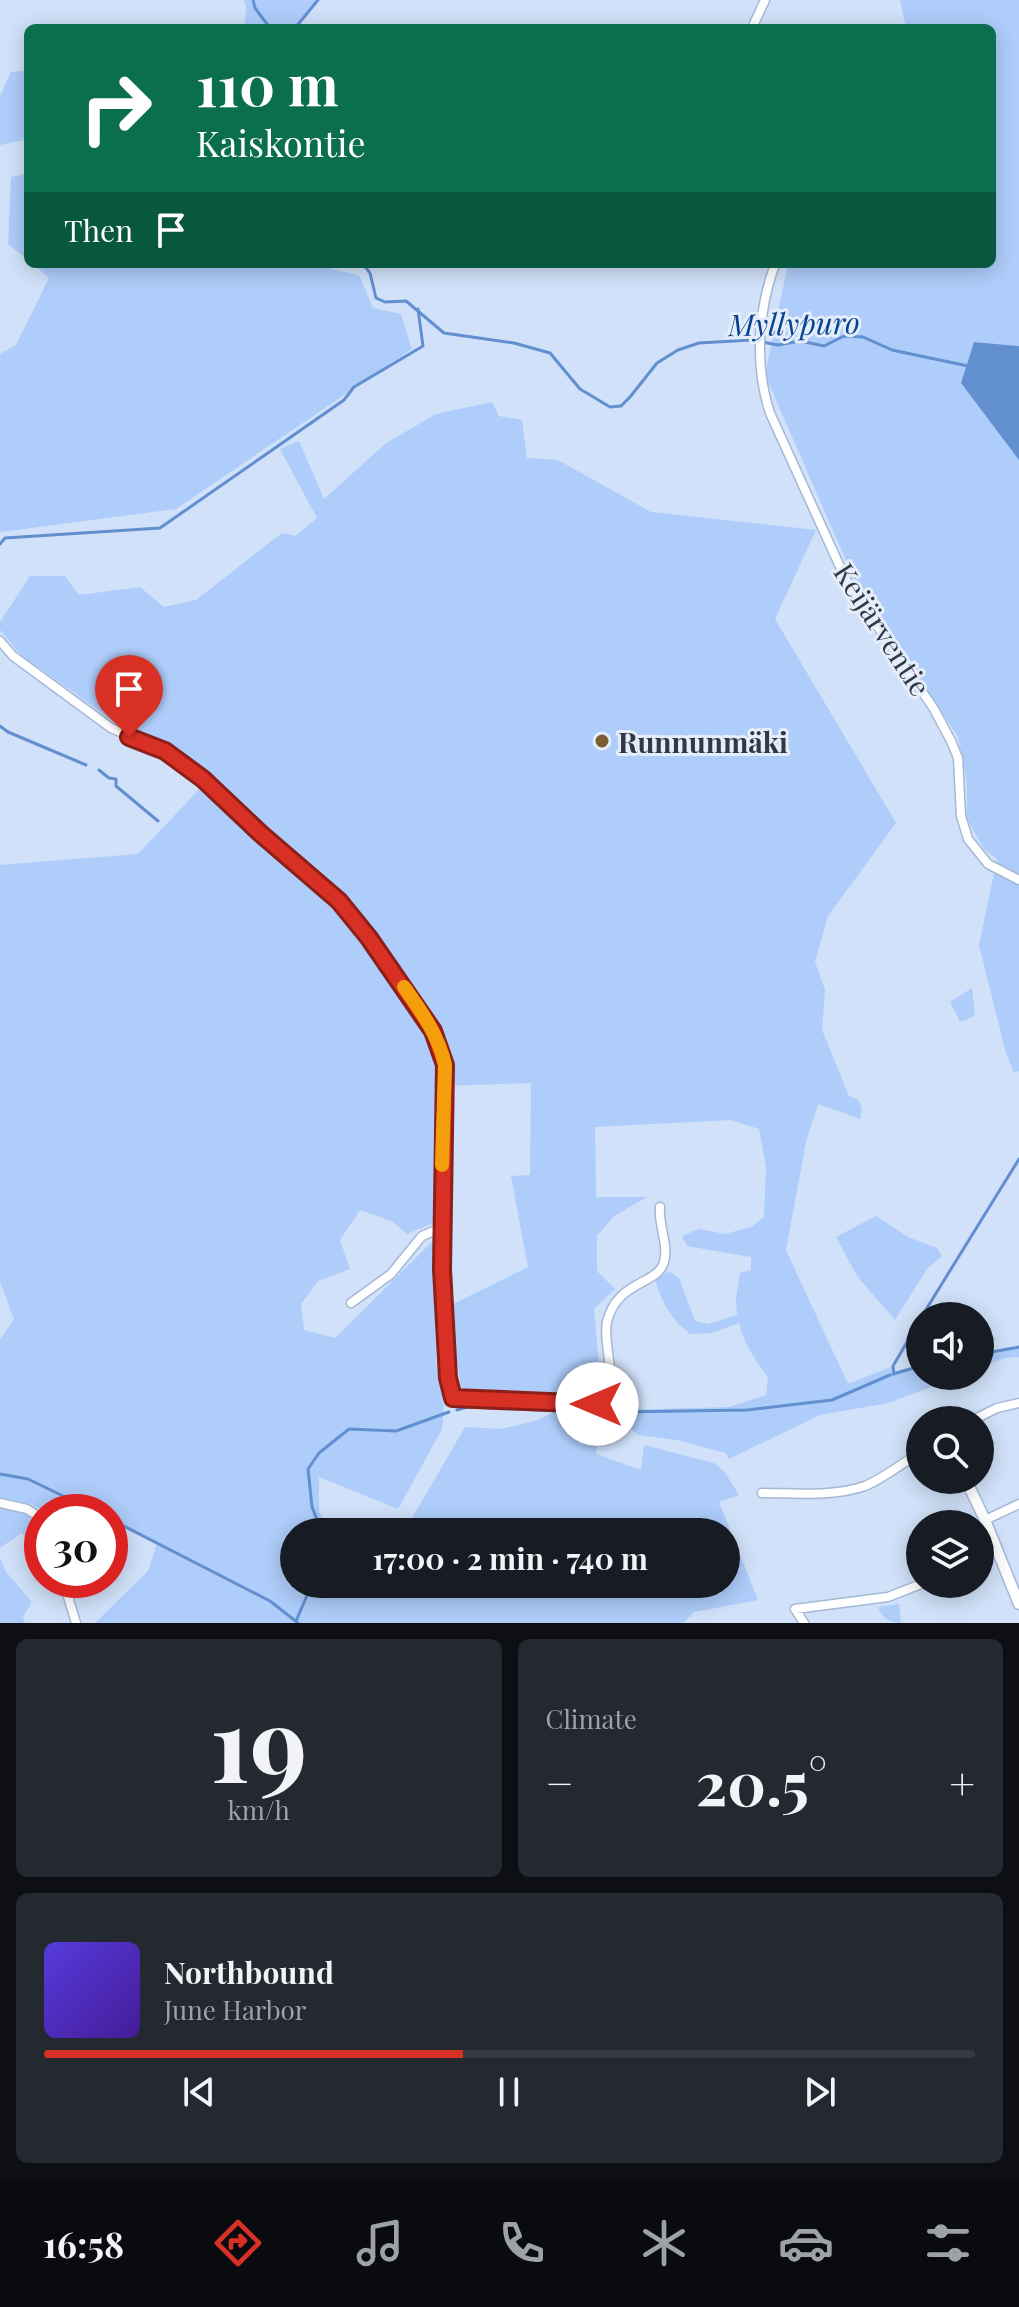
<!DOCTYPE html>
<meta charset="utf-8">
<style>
:root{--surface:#171b24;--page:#242831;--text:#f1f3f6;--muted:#9ea1a6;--line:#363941;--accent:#d93025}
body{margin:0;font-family:"Playfair Display",serif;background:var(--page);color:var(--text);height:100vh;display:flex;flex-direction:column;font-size:30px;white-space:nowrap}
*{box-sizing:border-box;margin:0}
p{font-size:26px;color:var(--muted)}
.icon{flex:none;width:44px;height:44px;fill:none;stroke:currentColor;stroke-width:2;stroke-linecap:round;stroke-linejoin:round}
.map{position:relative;height:1623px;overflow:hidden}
.sheet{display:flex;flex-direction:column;gap:16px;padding:16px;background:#0d0f14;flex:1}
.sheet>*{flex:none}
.hud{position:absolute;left:24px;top:24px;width:972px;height:244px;border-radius:12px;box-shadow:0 4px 20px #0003;background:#0b6e4f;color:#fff;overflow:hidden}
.controls{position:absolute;left:906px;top:1302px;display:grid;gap:16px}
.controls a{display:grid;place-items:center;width:88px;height:88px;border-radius:50%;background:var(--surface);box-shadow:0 4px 20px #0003;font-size:40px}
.speed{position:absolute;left:24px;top:1494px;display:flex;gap:16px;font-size:40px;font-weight:700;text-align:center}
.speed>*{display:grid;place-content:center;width:104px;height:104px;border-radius:50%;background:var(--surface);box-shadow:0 4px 20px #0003;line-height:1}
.speed .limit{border:12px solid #d22;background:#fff;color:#111}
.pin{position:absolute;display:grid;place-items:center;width:68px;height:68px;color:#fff;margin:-82px -34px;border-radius:50% 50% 50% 0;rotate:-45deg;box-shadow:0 0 8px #0007}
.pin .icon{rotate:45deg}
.me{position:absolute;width:88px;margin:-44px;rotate:270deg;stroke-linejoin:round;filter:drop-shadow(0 0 6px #0008)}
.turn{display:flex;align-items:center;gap:28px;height:168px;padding:0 40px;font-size:36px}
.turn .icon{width:104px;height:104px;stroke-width:2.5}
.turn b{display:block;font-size:56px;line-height:68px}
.then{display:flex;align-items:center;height:76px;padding:0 40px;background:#0003;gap:16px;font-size:30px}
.big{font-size:60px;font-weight:700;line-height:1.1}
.sheet .widget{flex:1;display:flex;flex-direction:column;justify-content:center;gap:12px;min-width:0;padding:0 28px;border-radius:12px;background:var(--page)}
.sheet .dial{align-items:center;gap:0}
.dial b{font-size:104px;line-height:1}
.song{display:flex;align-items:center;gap:24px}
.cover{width:96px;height:96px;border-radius:12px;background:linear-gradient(135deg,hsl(250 70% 55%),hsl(260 70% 35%))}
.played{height:8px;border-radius:4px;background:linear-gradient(90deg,var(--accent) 45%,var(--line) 45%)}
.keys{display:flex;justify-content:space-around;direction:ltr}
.heat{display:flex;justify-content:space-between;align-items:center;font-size:44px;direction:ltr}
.sheet .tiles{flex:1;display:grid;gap:16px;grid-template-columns:1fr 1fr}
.widget:last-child{grid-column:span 2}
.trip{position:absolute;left:280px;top:1518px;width:460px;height:80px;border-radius:40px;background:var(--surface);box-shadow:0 4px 20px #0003;font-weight:700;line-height:80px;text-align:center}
.menu{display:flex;height:128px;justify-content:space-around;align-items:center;background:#090b0e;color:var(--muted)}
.menu .icon{width:56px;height:56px}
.menu .selected{color:var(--accent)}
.menu b{font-size:36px;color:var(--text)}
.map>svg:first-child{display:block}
.green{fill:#aecdfa}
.water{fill:#628fd0}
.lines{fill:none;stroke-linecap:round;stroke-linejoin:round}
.stream{stroke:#628fd0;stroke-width:3}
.minor-casing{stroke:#a4b8d5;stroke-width:11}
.tertiary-casing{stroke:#a4b8d5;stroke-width:13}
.minor{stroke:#fff;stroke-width:8}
.tertiary{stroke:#fff;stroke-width:10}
.route-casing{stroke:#8d1f18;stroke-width:20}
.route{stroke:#d93025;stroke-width:14}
.slow{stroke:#f59e0b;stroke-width:14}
.poi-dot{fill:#7b5f32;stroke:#e5edfa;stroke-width:3}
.labels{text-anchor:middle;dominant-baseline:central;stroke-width:6;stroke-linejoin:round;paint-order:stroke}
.street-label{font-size:28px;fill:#2f3843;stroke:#e5edfa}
.poi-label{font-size:28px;font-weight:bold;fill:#2f3843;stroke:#e5edfa;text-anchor:start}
.water-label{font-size:30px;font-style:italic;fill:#064491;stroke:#e5edfa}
</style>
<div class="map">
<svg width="1019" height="1623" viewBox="0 0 1019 1623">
<rect width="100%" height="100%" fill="#d0e1f9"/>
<path class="green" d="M244,0h74l-23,28h-50l1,-24z
M900,0h119v346l-45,-4 -13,41 58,77v611l-5,2 -8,-20 -27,-108 18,-86 -12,-9 -18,-30v-37l-9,-46 -103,-156 -90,-206 23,-111h204v-236h-86z
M28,70v64l-3,6 -25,5v-49l11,-24z
M28,173v87l-20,-16 3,-67z
M33,264h290l1,3 35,8 14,33 28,6 11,35 -236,160 -176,23v-178l16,-9 33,-67z
M492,402l7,14 23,4 5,38 31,2 93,52 165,18 -41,89 121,204 -68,93 -13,46 10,28 -3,40 27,66 10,4 3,9 -2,10 -42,-15 -12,38 -20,108 62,134 45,-18 2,8 25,-8v10h41l-73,27 -68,12 -91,44 -3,-6 -49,-13 -39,-5 -6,-5 -7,-20 104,-3 37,-12 2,-18c-13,-17 -24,-33 -29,-54l-27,10 -22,1c-18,-14 -28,-31 -35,-54l14,-9 10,7 16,43 13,3 29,-9 -1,-16 4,-26 11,-3v-13l-64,-11 -5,-10 17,-7 26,5 26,-7 13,-10 2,-50 -7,-38 -28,-9 -136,7 1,70h51l-33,19 -17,20v35l18,18 -21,20 6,68 -7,19 -12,2 -120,-9 -12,-83 79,-39 -17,-91 19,-1 1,-92 -92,3 -3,136 -29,12 -14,-12 -33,-12 -20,30 10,29 -32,12 -17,23 3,26 31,8 99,-98 2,121 8,47 -2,21 -44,80 -79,-32v34l12,21h-37v52h432v-52h-322l61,-105 35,2 35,-8 19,-9h48l10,11 3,16 -17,1 -2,14 45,16 3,-25 70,18 10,8 15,24 -20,7 39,98 -64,12 -11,11h-588l53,-52 9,-28 -47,-24v-7h-14l-32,-16 -21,15 -12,-7 -31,-3v-161l14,-21 -14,-37v-417l138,-11 72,-76 -12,-13 -40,-27 -24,-6 -7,-6 -11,-3 -95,-68 -21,-25v-8l30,-46h35l14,19 61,-8 24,20 32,-7 86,-67 13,3 22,-18 -37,-69 19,-8 25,58 61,-55 51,-30z
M972,988l3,28 -15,6 -10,-20z
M876,1216l32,21 29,11 5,8 -15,13 -32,51 -38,-44 -21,-39z
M1019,1347v10l-14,1 -25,10v-14z
M0,1507l26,6 16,16v27l-4,3 -16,-26 -22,15z
M0,1558l6,14 26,30 -9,15 2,6h-25z
M899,1604l2,19c-12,-1 -18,-4 -23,-16z"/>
<path class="water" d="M974,342l45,4v114l-58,-77z"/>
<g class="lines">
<path class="stream" d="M253,0l2,8 15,20
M295,28l23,-28
M363,264l7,9 6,25 9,4 21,-1 38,32 70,10 36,10 30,36 30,18 11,-1 9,-9 27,-34 21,-13 21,-7 53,-3 26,5 22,-4 24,5 20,-10 19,1 29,13 76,16
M0,544l5,-6 155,-10 184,-128 10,-13 69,-41 -5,-37
M0,726l8,6 78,33
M99,770l10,8 7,1v7l42,35
M922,1316l97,-157
M980,1354l39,-7
M893,1374l27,-8
M894,1374l-1,-8 27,-46
M457,1410l10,-3 141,6
M617,1412l130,-2 85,-10 58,-25
M0,1474l28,5 68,33
M110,1519l160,82 28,22
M322,1532l-10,-25 -4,-38 11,-16 30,-24 47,2 53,-19
M296,1621l16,-37"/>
<defs>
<path id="minor" d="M752,28l13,-28
M775,264c-17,47 -21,101 -5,149l76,167 88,129 17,32 7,17 3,58 7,23 20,25 31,16
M0,641l13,15 98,72 54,23 38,28 57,54 79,68 30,37 64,93 12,34 -3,204 6,109 5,20 139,7c34,-11 9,-58 15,-83 10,-42 51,-37 57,-60 5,-18 -6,-37 -4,-55
M351,1303l40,-29 31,-38 21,-9
M973,1420l24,-12 22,-5
M762,1493c33,0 71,4 103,-7 19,-8 38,-23 55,-34
M0,1503l27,6 15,10
M985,1520l34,-16
M980,1553l15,-8
M63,1580l13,43
M804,1623l-9,-14 93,-12 33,-13"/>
<path id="tertiary" d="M966,1480l19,40 34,84"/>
</defs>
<use href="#minor" class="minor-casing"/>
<use href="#tertiary" class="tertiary-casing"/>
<use href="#minor" class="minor"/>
<use href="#tertiary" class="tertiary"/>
</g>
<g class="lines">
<defs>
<path id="route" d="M129,737l36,14 38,28 57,54 79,68 30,37 64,93 12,34 -3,204 6,109 5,20 144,6"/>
</defs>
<use href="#route" class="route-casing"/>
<use href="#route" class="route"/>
<path class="slow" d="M404,987c17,24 35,49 41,78l-3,100"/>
</g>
<circle class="poi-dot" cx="602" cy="741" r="8"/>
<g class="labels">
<g class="street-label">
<text transform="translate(883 629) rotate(57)">Keijärventie</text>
</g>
<g class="poi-label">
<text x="618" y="741">Runnunmäki</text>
</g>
<g class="water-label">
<text transform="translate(794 323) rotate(-1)">Myllypuro</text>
</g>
</g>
</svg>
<div class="controls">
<a><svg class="icon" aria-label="sound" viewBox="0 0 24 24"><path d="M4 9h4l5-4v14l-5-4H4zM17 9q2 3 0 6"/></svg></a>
<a><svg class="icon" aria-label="search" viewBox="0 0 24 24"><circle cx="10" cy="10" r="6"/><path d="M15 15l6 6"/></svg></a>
<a><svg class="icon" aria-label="layers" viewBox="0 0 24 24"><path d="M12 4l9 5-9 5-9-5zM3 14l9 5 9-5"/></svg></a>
</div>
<div class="speed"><div class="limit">30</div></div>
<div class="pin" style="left:129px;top:737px;background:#d93025"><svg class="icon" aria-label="arrive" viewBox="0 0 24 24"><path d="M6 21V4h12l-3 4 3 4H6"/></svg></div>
<svg class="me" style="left:597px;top:1404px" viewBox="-20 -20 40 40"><circle r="19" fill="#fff"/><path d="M0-13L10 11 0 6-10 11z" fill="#d93025"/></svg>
<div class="trip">17:00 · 2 min · 740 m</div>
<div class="hud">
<div class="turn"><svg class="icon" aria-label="right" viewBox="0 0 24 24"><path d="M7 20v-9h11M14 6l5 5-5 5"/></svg><div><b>110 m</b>Kaiskontie</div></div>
<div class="then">Then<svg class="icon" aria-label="arrive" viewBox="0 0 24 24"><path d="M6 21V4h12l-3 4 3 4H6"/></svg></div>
</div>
</div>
<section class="sheet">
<div class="tiles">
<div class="widget dial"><b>19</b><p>km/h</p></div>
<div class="widget"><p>Climate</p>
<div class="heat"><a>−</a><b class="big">20.5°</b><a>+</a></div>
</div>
<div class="widget">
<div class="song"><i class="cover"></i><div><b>Northbound</b><p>June Harbor</p></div></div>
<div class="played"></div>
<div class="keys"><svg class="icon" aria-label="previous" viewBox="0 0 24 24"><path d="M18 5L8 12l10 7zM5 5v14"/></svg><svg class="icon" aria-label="pause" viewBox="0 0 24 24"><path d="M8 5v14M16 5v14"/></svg><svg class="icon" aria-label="next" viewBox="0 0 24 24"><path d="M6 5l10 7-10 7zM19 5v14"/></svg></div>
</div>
</div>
</section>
<nav class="menu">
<b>16:58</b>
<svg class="icon selected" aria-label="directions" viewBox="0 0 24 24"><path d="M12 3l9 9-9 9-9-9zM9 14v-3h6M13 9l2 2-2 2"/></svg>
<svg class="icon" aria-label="music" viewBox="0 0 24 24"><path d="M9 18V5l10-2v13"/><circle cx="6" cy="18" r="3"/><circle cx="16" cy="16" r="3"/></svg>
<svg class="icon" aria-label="phone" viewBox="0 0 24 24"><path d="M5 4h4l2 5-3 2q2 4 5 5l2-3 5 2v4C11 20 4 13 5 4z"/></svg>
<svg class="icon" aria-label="climate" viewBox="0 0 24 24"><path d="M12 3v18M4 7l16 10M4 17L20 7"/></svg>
<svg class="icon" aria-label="car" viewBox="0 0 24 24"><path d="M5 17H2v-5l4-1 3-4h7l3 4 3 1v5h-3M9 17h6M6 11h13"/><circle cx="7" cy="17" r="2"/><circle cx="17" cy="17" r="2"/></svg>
<svg class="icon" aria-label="filters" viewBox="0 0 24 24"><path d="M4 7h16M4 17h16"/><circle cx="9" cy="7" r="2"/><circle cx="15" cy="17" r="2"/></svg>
</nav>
